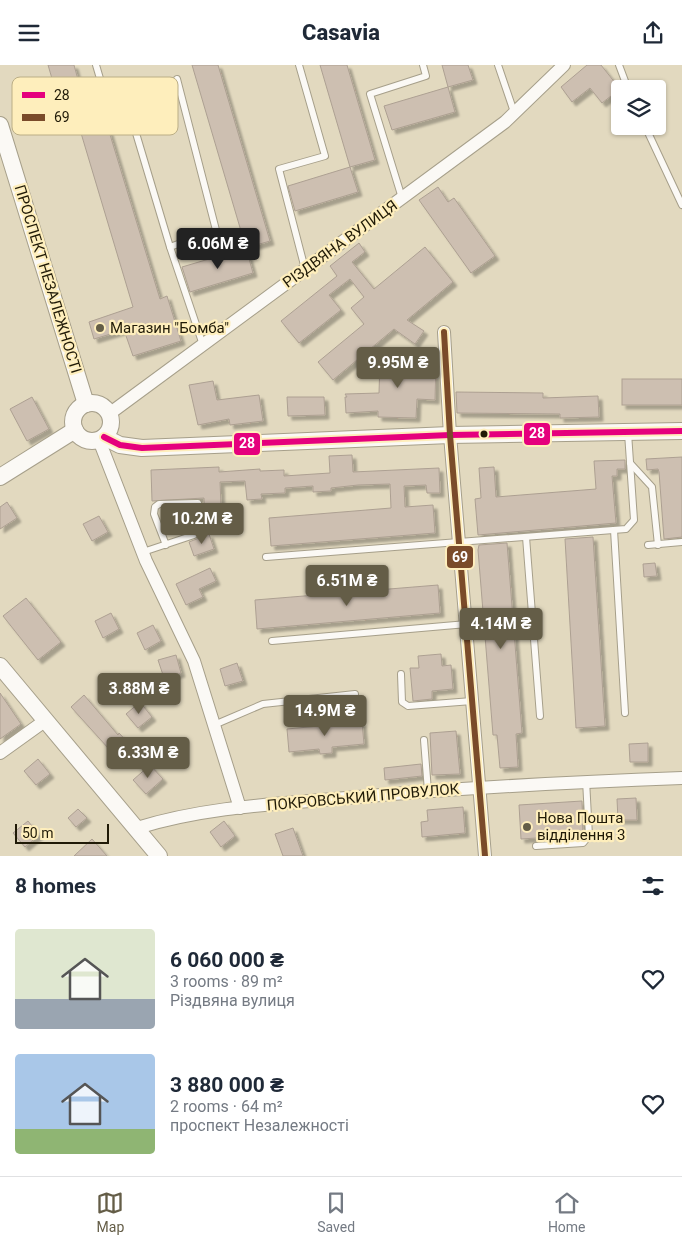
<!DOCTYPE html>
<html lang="en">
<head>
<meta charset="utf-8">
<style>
	body { margin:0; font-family:Roboto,sans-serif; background:#f2f2f3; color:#1f2937; height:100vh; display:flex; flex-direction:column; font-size:19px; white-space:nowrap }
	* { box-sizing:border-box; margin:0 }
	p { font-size:16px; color:#747a83 }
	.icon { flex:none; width:28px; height:28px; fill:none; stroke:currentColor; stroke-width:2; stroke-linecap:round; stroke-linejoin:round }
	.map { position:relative; height:791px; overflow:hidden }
	.drawer { display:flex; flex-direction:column; background:#fff; flex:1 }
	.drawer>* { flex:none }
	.tools { position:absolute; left:611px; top:15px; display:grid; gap:10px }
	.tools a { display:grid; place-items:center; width:55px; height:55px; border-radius:5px; background:#fff; box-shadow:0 1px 4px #0004; font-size:25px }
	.scale { position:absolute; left:15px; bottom:12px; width:94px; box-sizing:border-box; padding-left:5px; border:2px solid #201a07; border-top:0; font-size:14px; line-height:18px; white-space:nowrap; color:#201a07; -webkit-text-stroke:4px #feeebc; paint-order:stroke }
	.price { position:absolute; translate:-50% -42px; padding:0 11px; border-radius:5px; background:#645d47; color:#fff; font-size:16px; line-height:32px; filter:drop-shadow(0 1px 2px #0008) }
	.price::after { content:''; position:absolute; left:50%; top:30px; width:15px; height:11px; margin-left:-8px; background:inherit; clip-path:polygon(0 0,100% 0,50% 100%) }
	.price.on { background:#222; color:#fff }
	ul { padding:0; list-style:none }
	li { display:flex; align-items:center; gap:15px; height:125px; padding:0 15px }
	li span { display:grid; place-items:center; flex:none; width:140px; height:100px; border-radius:5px; color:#555 }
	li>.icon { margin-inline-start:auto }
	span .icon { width:60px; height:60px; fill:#fffc; stroke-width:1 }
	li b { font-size:21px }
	h2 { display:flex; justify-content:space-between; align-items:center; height:60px; padding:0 15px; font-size:21px }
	header { display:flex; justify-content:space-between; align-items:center; height:65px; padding:0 15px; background:#fff; font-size:22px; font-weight:800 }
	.menu { display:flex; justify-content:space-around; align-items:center; height:70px; border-top:1px solid #e0e1e3; background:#fff; font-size:14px; color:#747a83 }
	.menu a { display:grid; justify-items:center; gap:2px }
	.menu .on { color:#645d47 }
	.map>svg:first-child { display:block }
</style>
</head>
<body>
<header><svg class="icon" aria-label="menu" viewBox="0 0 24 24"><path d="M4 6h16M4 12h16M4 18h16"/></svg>Casavia<svg class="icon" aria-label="share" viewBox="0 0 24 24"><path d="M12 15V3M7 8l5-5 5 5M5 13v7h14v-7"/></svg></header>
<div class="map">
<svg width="682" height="791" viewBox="0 0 682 791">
	<defs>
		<filter id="shadow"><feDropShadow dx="4" dy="4" stdDeviation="1" flood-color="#0004"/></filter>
	</defs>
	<rect width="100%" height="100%" fill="#e2d9bf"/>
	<!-- building -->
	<g fill="#cdbfb1" stroke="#ada092" filter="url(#shadow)">
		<polygon points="48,0 74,0 86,44 101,40 160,234 167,231 181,276 133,291 124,265 94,274 89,257 133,242 75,48 63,51"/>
		<polygon points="192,0 218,0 270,176 246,183"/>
		<polygon points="320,0 347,0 375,95 350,102"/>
		<polygon points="442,0 468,0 473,15 448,22"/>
		<polygon points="587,0 601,0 620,24 602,38 590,23 572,37 561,22"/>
		<polygon points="448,22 455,47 392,65 384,41"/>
		<polygon points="350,102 358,127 295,146 288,121"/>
		<polygon points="438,122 448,137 454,133 495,191 471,208 419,135"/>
		<polygon points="359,178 365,187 352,197 374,224 425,182 453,217 407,255 424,266 415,279 394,264 333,315 318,297 364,259 351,243 364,232 350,214 329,230 341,245 299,278 281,256 337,211 330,201"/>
		<polygon points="246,183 253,208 190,227 182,202"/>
		<polygon points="380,294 436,295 435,335 417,334 416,353 378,352 378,346 346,348 345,332 347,332 345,329 379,328"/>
		<rect x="622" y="314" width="60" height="26"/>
		<polygon points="213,316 217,335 259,330 263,356 230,360 229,354 198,360 189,320"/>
		<polygon points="456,327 543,328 543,333 598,331 599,352 560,353 560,349 457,348"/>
		<polygon points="32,332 49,364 27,376 10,344"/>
		<polygon points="287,332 324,332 325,350 288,351"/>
		<polygon points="352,390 353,407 439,403 440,428 427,428 426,420 404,421 405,442 433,440 435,468 271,481 269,453 391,443 390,419 358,420 331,423 331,426 313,427 313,421 285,423 285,428 261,429 262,434 247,435 245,416 220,417 222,463 205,464 204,433 152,436 151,405 219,402 219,407 260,404 260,406 284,405 284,411 330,408 329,391"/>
		<polygon points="682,392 682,472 664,474 659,407 658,404 647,405 646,394"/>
		<polygon points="625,395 625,404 617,404 617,411 612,411 616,458 478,470 475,434 481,433 479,403 494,402 496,432 596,424 594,396"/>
		<polygon points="7,437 17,453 0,464 0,442"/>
		<polygon points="99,451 108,467 92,476 83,459"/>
		<polygon points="209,469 214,484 194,491 189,477"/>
		<polygon points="593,472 605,661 576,663 565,474"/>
		<polygon points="507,478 522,668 516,669 518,702 500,703 497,670 493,670 478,485 479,480"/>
		<polygon points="655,498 657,511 644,512 643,499"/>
		<polygon points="210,503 216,516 199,524 203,532 186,540 176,519"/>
		<polygon points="438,520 440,548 257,564 255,535"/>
		<polygon points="26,533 61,577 38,595 3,551"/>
		<polygon points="111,548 119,564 103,573 95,556"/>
		<polygon points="153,560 161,576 145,585 137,568"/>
		<polygon points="441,589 442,601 451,600 453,624 432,626 432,634 413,636 410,603 419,603 418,591"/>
		<polygon points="176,590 181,608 164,613 158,595"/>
		<polygon points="237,598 243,616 225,621 220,604"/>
		<polygon points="0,628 21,659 0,674"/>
		<polygon points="84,630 118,670 119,668 132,682 118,694 71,642"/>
		<polygon points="140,637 152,652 138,663 126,649"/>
		<polygon points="362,657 364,679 332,682 332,688 320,689 319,684 289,687 287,664"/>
		<polygon points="456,666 460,709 432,710 430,668"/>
		<polygon points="648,678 648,697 630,697 629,679"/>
		<polygon points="38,694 50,709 36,720 24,706"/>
		<polygon points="421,699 422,711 385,715 384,703"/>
		<polygon points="150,700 163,714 146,729 133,715"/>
		<polygon points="636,733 637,755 618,755 617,734"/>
		<polygon points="582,736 583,770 521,774 519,740"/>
		<polygon points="463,742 465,768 422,772 421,757 428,756 427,745"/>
		<polygon points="78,744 87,753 76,762 68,753"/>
		<polygon points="28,756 39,770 25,782 13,768"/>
		<polygon points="224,756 235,771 221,782 210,767"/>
		<polygon points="293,763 303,791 283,791 275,769"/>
		<polygon points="92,774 107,791 74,791"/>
	</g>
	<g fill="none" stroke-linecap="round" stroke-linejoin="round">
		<!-- service casing -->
		<g stroke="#a69f8a" stroke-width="8">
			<g id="service">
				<polyline points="96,0 101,17 121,18 170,182"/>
				<polyline points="299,0 325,91 279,104 305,204"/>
				<polyline points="498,0 514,47"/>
				<polyline points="619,0 628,24"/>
				<polyline points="177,14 216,165 170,182 203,280"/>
				<polyline points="645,61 682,140"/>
				<polyline points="402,133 370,29 426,11 423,0"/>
				<polyline points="630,398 652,422 658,480"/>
				<polyline points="614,465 625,648"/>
				<polyline points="526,472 540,651"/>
				<polyline points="648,480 682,477"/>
				<path d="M143 487 194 470C203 463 202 448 198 438L159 439 155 442 154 449 166 480"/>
				<polyline points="266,492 626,464 634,455 628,368"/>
				<polyline points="272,576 467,559"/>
				<polyline points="401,609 402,637 408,641 472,636"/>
				<polyline points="214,660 263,639 355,629"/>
				<polyline points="424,675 428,726"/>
				<polyline points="536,781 583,778 589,771 586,715"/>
			</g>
		</g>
		<!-- minor casing -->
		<g stroke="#a69f8a" stroke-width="14">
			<g id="minor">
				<polyline points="444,267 450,370 485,791"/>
				<polyline points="109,349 505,57 564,0"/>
				<polyline points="99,375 146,496 194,596 240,743"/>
				<polyline points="0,688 46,655"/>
				<path d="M137 763C204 742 276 739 346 733 458 723 570 717 682 713"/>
			</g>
		</g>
		<!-- tertiary casing -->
		<g stroke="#a69f8a" stroke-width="18">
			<g id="tertiary">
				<polyline points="0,60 86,339"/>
				<circle cx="92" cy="357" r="19"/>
				<polyline points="104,372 120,380 142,383 450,370 682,366"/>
				<polyline points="0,412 75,365"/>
				<polyline points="0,601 159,791"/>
			</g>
		</g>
		<!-- service -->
		<use href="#service" stroke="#fbf9f5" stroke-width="6"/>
		<!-- minor -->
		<use href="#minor" stroke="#fbf9f5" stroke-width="12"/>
		<!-- tertiary -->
		<use href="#tertiary" stroke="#fbf9f5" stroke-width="16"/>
		<!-- bus-1 casing -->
		<g stroke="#feeebc" stroke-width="10">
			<polyline id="bus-1" points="104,372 120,380 142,383 450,370 682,366"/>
		</g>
		<!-- bus-2 casing -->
		<g stroke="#feeebc" stroke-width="10">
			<polyline id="bus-2" points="444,267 450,370 485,791"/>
		</g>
		<!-- bus-1 -->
		<use href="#bus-1" stroke="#e5007d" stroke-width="6"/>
		<!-- bus-2 -->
		<use href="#bus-2" stroke="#7a4b2a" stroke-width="6"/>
	</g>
	<!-- markers -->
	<g fill="#645d47" stroke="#feeebc" stroke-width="2">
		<circle cx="100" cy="263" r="5"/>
		<circle cx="527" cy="762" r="5"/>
	</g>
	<circle fill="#201a07" stroke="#feeebc" stroke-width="2" cx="484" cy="369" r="4.5"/>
	<g text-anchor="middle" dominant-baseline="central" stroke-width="4.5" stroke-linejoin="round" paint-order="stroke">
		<!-- street labels -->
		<g font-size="15" fill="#201a07" stroke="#feeebc">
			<text transform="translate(340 179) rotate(-36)">РІЗДВЯНА ВУЛИЦЯ</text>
			<text transform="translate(48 214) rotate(73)">ПРОСПЕКТ НЕЗАЛЕЖНОСТІ</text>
			<text transform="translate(363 732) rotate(-5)">ПОКРОВСЬКИЙ ПРОВУЛОК</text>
		</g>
		<!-- poi labels -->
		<g font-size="15" fill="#201a07" stroke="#feeebc" text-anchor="start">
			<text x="110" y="263">Магазин "Бомба"</text>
			<text x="537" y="753">Нова Пошта<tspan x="537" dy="17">відділення 3</tspan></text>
		</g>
	</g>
	<!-- legend -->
	<rect x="12" y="12" width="166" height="58" rx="8" fill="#feeebc" stroke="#bbae86" stroke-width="1"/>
	<rect x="22" y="27" width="23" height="6" fill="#e5007d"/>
	<rect x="22" y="49" width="23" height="7" fill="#7a4b2a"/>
	<g font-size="14" fill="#201a07">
		<text x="54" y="35">28</text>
		<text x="54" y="57">69</text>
	</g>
	<g stroke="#feeebc" stroke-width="2">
		<rect x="523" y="357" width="28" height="24" rx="5" fill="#e5007d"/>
		<rect x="233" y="367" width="28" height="24" rx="5" fill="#e5007d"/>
		<rect x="446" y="480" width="28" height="24" rx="5" fill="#7a4b2a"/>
	</g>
	<g font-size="14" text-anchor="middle" font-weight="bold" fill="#fff">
		<text x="537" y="373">28</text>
		<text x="247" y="383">28</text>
		<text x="460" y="497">69</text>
	</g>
</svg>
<div class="tools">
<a><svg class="icon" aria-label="layers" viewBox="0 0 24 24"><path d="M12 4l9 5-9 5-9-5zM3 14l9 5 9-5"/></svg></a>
</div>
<div class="scale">50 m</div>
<b class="price on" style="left:218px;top:205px">6.06M ₴</b>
<b class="price" style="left:398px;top:324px">9.95M ₴</b>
<b class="price" style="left:202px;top:480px">10.2M ₴</b>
<b class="price" style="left:347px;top:542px">6.51M ₴</b>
<b class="price" style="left:501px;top:585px">4.14M ₴</b>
<b class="price" style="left:139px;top:650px">3.88M ₴</b>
<b class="price" style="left:325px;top:672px">14.9M ₴</b>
<b class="price" style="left:148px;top:714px">6.33M ₴</b>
</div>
<section class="drawer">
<h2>8 homes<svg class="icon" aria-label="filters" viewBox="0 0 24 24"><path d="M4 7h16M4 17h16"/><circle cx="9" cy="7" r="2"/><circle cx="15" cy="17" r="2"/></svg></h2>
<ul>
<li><span style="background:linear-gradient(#dfe7d0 70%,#9aa5b1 0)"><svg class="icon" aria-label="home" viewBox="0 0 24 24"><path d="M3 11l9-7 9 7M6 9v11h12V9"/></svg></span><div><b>6 060 000 ₴</b><p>3 rooms · 89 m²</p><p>Різдвяна вулиця</p></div><svg class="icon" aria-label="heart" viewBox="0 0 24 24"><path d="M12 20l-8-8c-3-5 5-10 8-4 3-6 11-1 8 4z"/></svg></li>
<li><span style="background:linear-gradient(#a9c7e8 75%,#8fb573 0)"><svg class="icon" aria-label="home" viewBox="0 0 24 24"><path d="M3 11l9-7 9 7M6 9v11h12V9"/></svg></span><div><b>3 880 000 ₴</b><p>2 rooms · 64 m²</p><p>проспект Незалежності</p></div><svg class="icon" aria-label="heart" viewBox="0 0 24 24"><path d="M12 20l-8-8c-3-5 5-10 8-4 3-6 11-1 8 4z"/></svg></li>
</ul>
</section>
<nav class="menu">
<a class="on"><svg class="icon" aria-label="map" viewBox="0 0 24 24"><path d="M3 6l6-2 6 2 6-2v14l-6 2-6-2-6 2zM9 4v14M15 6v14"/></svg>Map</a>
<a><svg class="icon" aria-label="saved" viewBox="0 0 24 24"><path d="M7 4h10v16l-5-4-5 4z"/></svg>Saved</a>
<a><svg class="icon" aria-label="home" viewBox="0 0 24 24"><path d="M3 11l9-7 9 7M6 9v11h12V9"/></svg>Home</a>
</nav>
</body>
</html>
